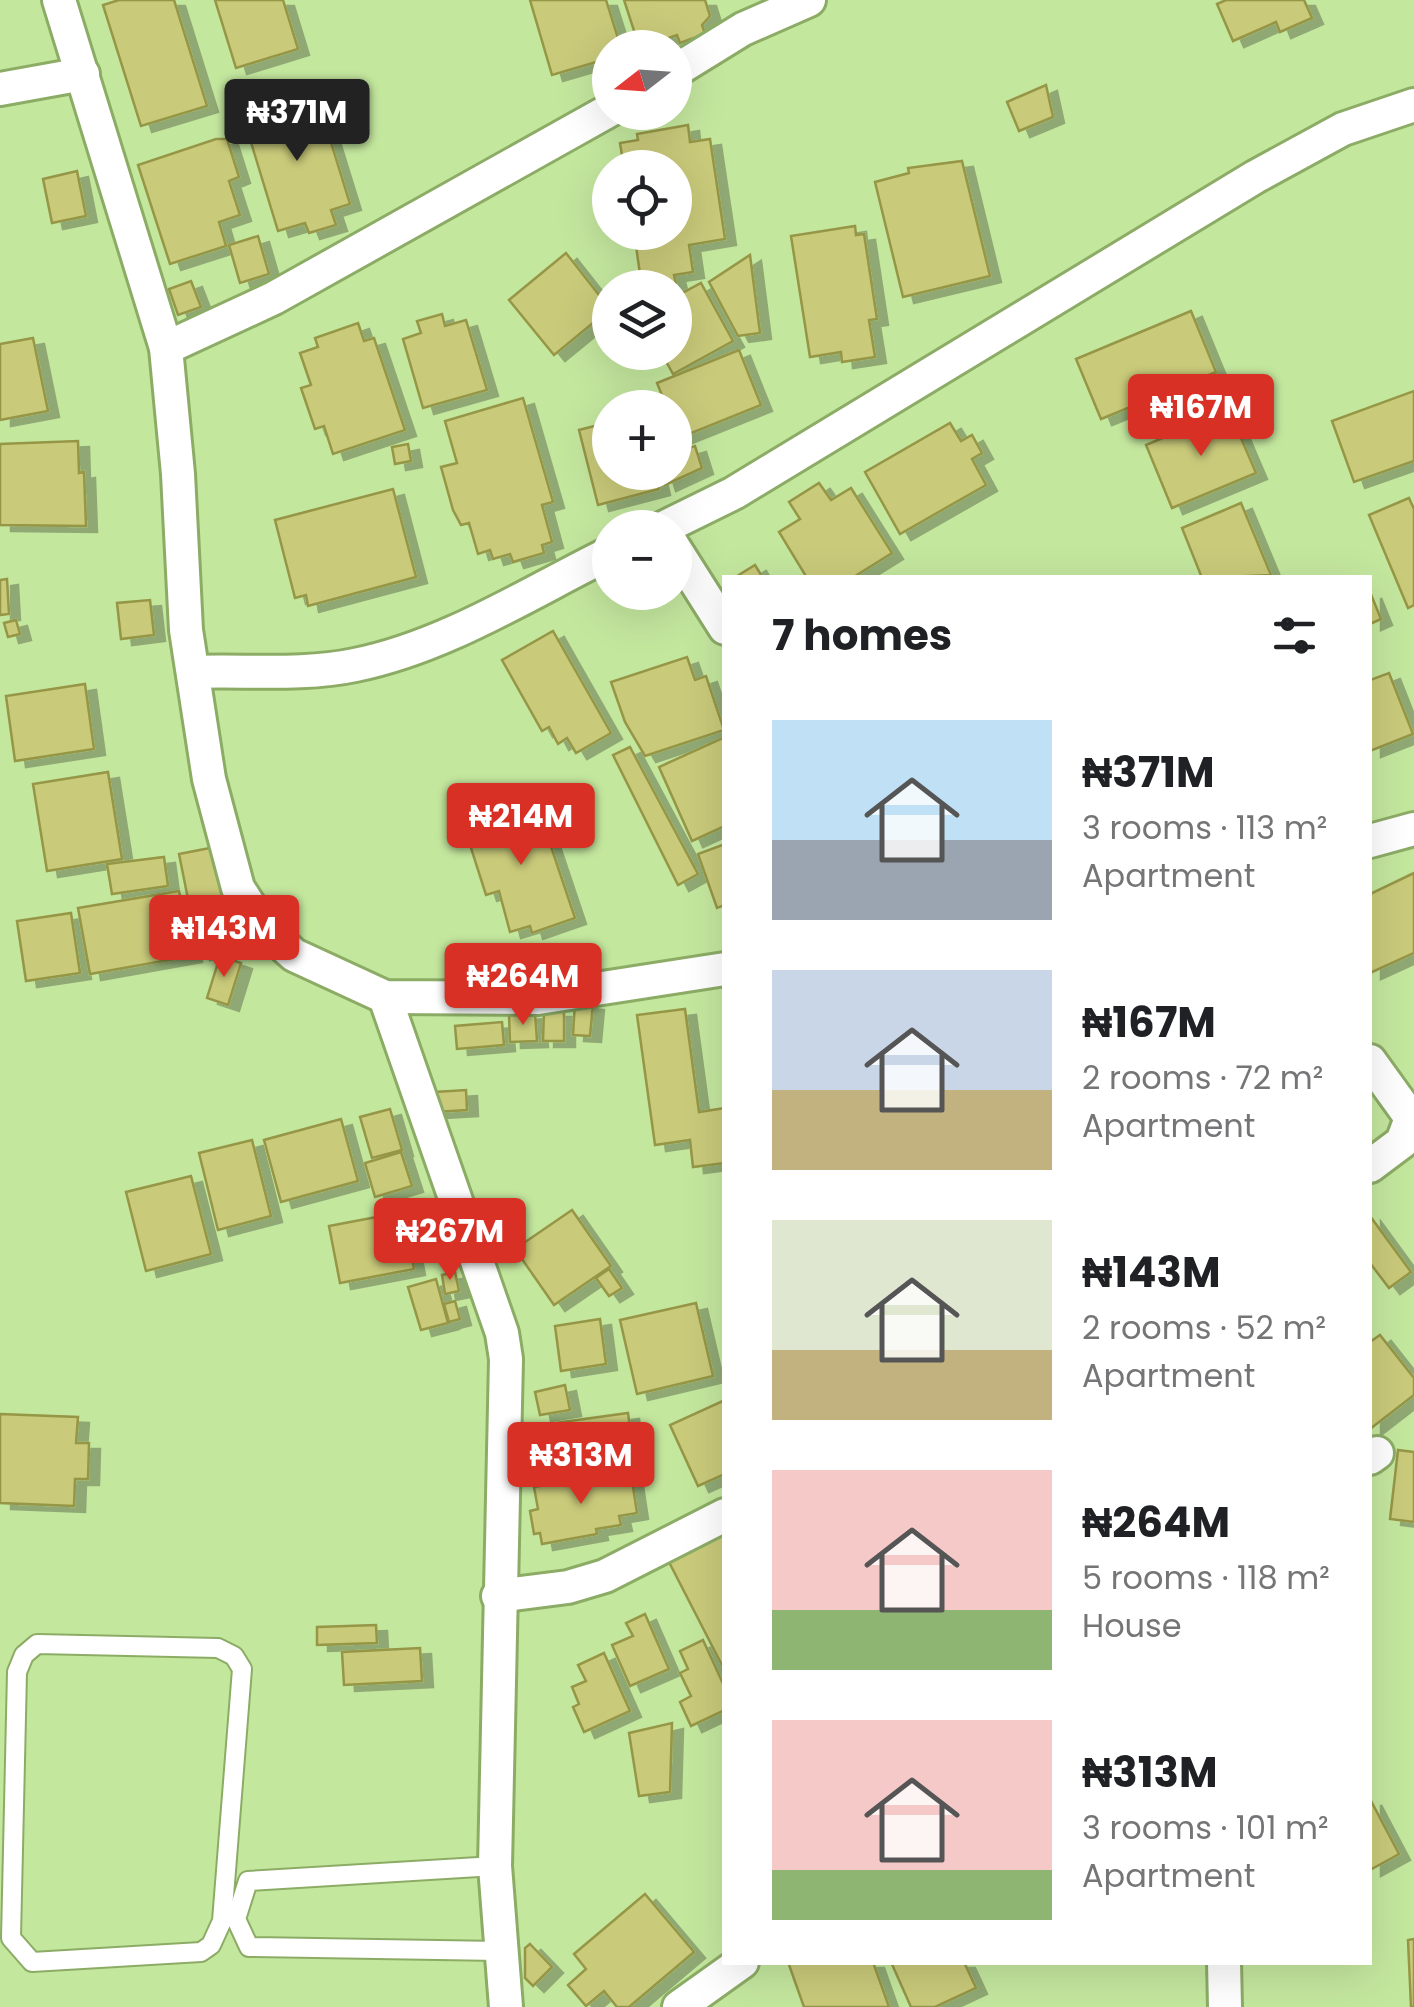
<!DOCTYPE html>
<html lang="en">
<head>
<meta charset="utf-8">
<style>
	body { margin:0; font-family:Poppins,sans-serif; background:#f2f2f2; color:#202124; height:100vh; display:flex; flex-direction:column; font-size:38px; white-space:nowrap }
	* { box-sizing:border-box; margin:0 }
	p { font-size:32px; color:#757577 }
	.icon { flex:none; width:55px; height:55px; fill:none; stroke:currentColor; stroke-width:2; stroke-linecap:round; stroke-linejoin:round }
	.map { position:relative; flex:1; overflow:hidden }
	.drawer { position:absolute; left:722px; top:575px; width:650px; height:1390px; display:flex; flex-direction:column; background:#fff; border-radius:0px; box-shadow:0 10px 40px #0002 }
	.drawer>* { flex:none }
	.needle { width:65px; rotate:253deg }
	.buttons { position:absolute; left:592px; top:30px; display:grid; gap:20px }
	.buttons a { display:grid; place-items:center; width:100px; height:100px; border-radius:50%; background:#fff; box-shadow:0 10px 40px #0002; font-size:50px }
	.price { position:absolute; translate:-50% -85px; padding:0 22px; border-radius:10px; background:#d93025; color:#fff; font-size:32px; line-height:65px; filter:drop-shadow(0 2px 5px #0008) }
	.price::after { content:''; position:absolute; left:50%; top:60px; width:30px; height:22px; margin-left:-15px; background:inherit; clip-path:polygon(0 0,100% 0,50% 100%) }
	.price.on { background:#222; color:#fff }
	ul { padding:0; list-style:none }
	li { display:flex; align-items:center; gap:30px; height:250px; padding:0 50px }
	li span { display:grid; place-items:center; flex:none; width:280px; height:200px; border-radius:0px; color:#555 }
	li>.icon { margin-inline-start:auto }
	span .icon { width:120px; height:120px; fill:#fffc; stroke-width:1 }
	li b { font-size:42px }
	h2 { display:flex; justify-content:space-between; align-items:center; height:120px; padding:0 50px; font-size:42px }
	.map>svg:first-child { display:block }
</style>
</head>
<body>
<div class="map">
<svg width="1414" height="2007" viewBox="0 0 1414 2007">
	<defs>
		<filter id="shadow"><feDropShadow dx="11" dy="6" stdDeviation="0" flood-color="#0004"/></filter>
	</defs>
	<rect width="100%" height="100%" fill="#c4e79e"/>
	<!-- building -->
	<g fill="#c9ca7a" stroke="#969646" stroke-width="2.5" filter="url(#shadow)">
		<polygon points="119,0 174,0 207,106 141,126 103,5"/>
		<polygon points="215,0 283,0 298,49 236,68"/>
		<polygon points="530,0 606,0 621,48 610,48 610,58 552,75"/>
		<polygon points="624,0 705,0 710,16 702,25 705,34 680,43 677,35 651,44 648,36 637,40"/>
		<polygon points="1226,0 1304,0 1312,18 1280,32 1276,22 1233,41 1217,4"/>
		<polygon points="1046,85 1053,117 1019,131 1007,102"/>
		<polygon points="316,94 350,204 331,210 336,225 309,233 305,223 278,231 243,116"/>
		<polygon points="688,125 690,142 710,139 725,239 689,245 693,272 674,275 676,284 642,288 634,232 675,232 675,168 624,168 620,143 638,140 637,134"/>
		<polygon points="216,139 227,139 239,177 229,181 240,215 219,222 226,246 170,264 138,165"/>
		<polygon points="962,161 990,276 903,297 875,182 909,173 908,168"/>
		<polygon points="77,171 86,216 52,223 43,179"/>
		<polygon points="855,226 856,235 864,234 877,319 869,320 875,357 842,362 841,352 810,357 791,236"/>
		<polygon points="258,236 269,274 240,283 229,245"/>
		<polygon points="566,253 610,309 554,355 509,300"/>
		<polygon points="750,255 760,333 738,336 709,282"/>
		<polygon points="191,281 201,307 178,315 169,289"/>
		<polygon points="701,283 733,341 673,374 661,352 675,352 675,297"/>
		<polygon points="1191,311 1216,372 1101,419 1076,359"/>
		<polygon points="442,314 445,326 466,320 487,390 423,408 403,339 421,333 417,321"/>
		<polygon points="358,323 364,341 374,338 405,430 333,454 324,426 315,429 301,388 311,385 300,353 318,347 315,338"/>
		<polygon points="33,338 48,411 0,420 0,344"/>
		<polygon points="739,350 761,405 679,438 675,408 667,408 657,383"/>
		<polygon points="1414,391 1414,461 1354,482 1332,421"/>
		<polygon points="523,398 553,502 542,505 552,542 542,545 544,553 513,562 510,554 493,559 490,550 478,554 469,523 461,525 453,510 441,467 457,463 445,421"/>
		<polygon points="1229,410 1256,473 1172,508 1146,445"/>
		<polygon points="610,422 610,472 655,472 659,489 598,505 579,430"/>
		<polygon points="950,423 961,441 972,435 982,453 972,459 986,485 900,534 865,472"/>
		<polygon points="78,441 79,473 84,472 86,526 0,525 0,444"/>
		<polygon points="679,442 682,450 695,446 702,468 665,485 661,472 675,472 675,443"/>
		<polygon points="408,444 411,461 395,464 392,447"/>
		<polygon points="819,483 831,500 851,488 892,553 852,578 807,578 779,532 800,519 789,502"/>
		<polygon points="393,489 416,577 308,606 306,595 295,598 275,520"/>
		<polygon points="1409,498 1414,509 1414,605 1408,608 1369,515"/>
		<polygon points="1241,503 1271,575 1202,578 1182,528"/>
		<polygon points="755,565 763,578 734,578"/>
		<polygon points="7,579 9,614 0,615 0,580"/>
		<polygon points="1370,592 1381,619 1370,624"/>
		<polygon points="150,600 154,635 121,639 117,603"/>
		<polygon points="16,620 20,634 8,637 4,623"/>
		<polygon points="553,631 611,733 576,753 567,738 558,744 549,727 542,731 502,660"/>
		<polygon points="687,657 695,680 706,676 724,730 645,756 625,722 611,682"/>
		<polygon points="1389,673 1413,734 1370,751 1370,680"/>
		<polygon points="85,684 94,749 15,761 6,696"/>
		<polygon points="725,737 725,826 692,841 659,767"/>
		<polygon points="630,747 698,874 678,885 613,755"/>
		<polygon points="108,772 122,859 47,871 33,784"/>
		<polygon points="536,802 575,918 532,933 530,926 510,932 499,891 486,895 464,826"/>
		<polygon points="725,844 725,905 717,908 698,854"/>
		<polygon points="215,847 235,947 199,954 179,854"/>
		<polygon points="164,857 168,886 112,894 107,864"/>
		<polygon points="1414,873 1414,953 1370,973 1370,894"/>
		<polygon points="179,891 191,956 90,974 78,908"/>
		<polygon points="71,913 80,973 26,981 17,921"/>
		<polygon points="220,956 241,963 228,1005 207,998"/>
		<polygon points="575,1002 593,1004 590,1036 573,1035"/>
		<polygon points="685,1009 699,1112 725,1108 725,1163 693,1167 690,1140 655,1145 637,1015"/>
		<polygon points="544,1011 564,1011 564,1041 543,1041"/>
		<polygon points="535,1013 537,1041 510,1042 509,1015"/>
		<polygon points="502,1022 504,1045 457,1049 455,1026"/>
		<polygon points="466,1090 467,1110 435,1112 435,1092"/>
		<polygon points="390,1109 402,1150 372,1158 360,1117"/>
		<polygon points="341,1119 358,1181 281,1202 264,1140"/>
		<polygon points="252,1140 271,1216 218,1230 199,1153"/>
		<polygon points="401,1152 412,1186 375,1197 365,1163"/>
		<polygon points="191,1176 211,1254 146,1271 126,1192"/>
		<polygon points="572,1210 611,1266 554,1305 515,1249"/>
		<polygon points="403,1212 414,1269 340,1283 329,1226"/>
		<polygon points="1370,1216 1411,1272 1389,1288 1370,1263"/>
		<polygon points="609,1269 622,1288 609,1296 596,1278"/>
		<polygon points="455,1272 459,1291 445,1294 442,1275"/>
		<polygon points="436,1279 448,1323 421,1330 408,1287"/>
		<polygon points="455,1301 460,1319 449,1322 444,1304"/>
		<polygon points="696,1303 713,1376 637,1394 620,1320"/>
		<polygon points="600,1319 606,1364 561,1371 555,1326"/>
		<polygon points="1380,1335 1414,1378 1414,1395 1370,1429 1370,1342"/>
		<polygon points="565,1385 570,1410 540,1415 535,1392"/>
		<polygon points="725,1400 725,1474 698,1486 670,1425"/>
		<polygon points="628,1413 635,1465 540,1478 533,1426"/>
		<polygon points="0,1414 78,1417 76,1443 89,1443 88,1479 75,1479 74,1506 0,1503"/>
		<polygon points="1398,1450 1414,1452 1414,1522 1390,1519"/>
		<polygon points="613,1474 614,1483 632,1480 637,1513 619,1516 621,1525 596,1529 597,1534 542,1544 540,1533 534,1534 530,1511 538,1509 534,1487"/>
		<polygon points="725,1533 725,1671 669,1562"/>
		<polygon points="645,1614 669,1669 630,1686 612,1645 633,1636 626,1623"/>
		<polygon points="376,1625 377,1643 317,1645 317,1627"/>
		<polygon points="703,1640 725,1688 725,1710 691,1726 680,1702 691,1696 680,1673 688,1669 680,1651"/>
		<polygon points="420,1648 422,1681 344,1685 342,1652"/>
		<polygon points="604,1653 630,1711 584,1732 573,1707 579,1704 572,1687 586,1681 578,1665"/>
		<polygon points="672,1723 670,1792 639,1796 629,1733"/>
		<polygon points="1370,1799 1399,1854 1370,1870"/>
		<polygon points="645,1894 694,1952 629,2007 617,2007 604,1991 586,2006 568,1985 586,1969 574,1954"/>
		<polygon points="1414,1939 1414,2007 1411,2007 1408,1940"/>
		<polygon points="530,1944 552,1967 533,1986 525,1978 525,1948"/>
		<polygon points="788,1962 873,1962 889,2007 804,2007"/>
		<polygon points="891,1962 964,1962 976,1988 935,2007 911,2007"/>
	</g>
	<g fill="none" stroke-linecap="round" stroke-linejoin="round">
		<!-- lane casing -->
		<g stroke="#8cac66" stroke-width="22">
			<g id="lane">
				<polygon points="37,1644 218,1648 234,1656 242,1669 222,1921 211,1945 201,1952 32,1962 11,1938 17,1672 24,1655"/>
				<polyline points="495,1866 248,1881 236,1919 249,1947 499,1951"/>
			</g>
		</g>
		<!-- street casing -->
		<g stroke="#8cac66" stroke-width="38">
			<g id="street">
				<polyline points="59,0 166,348 178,474 186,630 209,779 238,888 263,927 294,955 385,997 538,998 725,969"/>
				<polyline points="675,71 743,29 809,0"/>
				<polyline points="0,89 83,74"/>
				<polyline points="166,348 274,298 610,110"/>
				<polyline points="663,528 734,493 1255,177 1343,129 1414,105"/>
				<polyline points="675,549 725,628"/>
				<path d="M193 672C245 670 304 676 355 665 445 647 529 593 610 553"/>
				<polyline points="1370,841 1414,829"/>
				<polyline points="385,997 502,1333 506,1359 495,1866 506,2007"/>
				<polyline points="1370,1061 1411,1118 1402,1142 1370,1166"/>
				<polyline points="1370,1458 1377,1453"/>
				<polyline points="498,1596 568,1587 605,1576 725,1515"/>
				<polyline points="1224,1962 1225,2007"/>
				<polyline points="679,2007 742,1962"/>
			</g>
		</g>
		<!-- lane -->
		<use href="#lane" stroke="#fff" stroke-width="18"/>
		<!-- street -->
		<use href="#street" stroke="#fff" stroke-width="32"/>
	</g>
</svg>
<div class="buttons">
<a><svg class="needle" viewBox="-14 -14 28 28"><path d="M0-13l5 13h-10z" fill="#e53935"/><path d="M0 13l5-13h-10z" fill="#757577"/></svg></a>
<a><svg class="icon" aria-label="locate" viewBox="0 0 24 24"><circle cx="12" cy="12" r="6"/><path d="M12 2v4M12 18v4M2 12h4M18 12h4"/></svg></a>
<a><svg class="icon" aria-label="layers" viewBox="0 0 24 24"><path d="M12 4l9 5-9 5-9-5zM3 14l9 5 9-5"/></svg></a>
<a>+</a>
<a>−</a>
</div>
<b class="price on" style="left:297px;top:164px">₦371M</b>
<b class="price" style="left:1201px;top:459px">₦167M</b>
<b class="price" style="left:521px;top:868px">₦214M</b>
<b class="price" style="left:224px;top:980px">₦143M</b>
<b class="price" style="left:523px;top:1028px">₦264M</b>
<b class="price" style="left:450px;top:1283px">₦267M</b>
<b class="price" style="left:581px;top:1507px">₦313M</b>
<section class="drawer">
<h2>7 homes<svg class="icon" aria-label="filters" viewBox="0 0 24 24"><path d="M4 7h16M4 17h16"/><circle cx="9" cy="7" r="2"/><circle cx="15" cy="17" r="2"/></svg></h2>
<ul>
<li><span style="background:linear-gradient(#bfe0f5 60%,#9aa5b1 0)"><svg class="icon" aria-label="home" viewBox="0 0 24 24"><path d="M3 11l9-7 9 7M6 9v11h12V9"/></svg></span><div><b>₦371M</b><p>3 rooms · 113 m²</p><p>Apartment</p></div></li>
<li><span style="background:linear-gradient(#c9d6e8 60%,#c2b280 0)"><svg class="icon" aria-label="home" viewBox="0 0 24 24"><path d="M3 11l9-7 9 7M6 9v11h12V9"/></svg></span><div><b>₦167M</b><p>2 rooms · 72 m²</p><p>Apartment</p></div></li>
<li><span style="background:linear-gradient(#dfe7d0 65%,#c2b280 0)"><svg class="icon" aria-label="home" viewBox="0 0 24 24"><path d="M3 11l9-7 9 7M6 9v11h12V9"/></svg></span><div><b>₦143M</b><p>2 rooms · 52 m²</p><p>Apartment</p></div></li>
<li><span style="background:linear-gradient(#f6c9c9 70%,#8fb573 0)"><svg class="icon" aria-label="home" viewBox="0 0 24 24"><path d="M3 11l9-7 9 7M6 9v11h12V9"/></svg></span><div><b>₦264M</b><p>5 rooms · 118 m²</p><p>House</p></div></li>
<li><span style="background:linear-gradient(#f6c9c9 75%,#8fb573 0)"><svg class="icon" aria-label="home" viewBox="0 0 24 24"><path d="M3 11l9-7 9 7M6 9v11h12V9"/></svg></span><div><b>₦313M</b><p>3 rooms · 101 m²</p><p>Apartment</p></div></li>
</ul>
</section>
</div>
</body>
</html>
